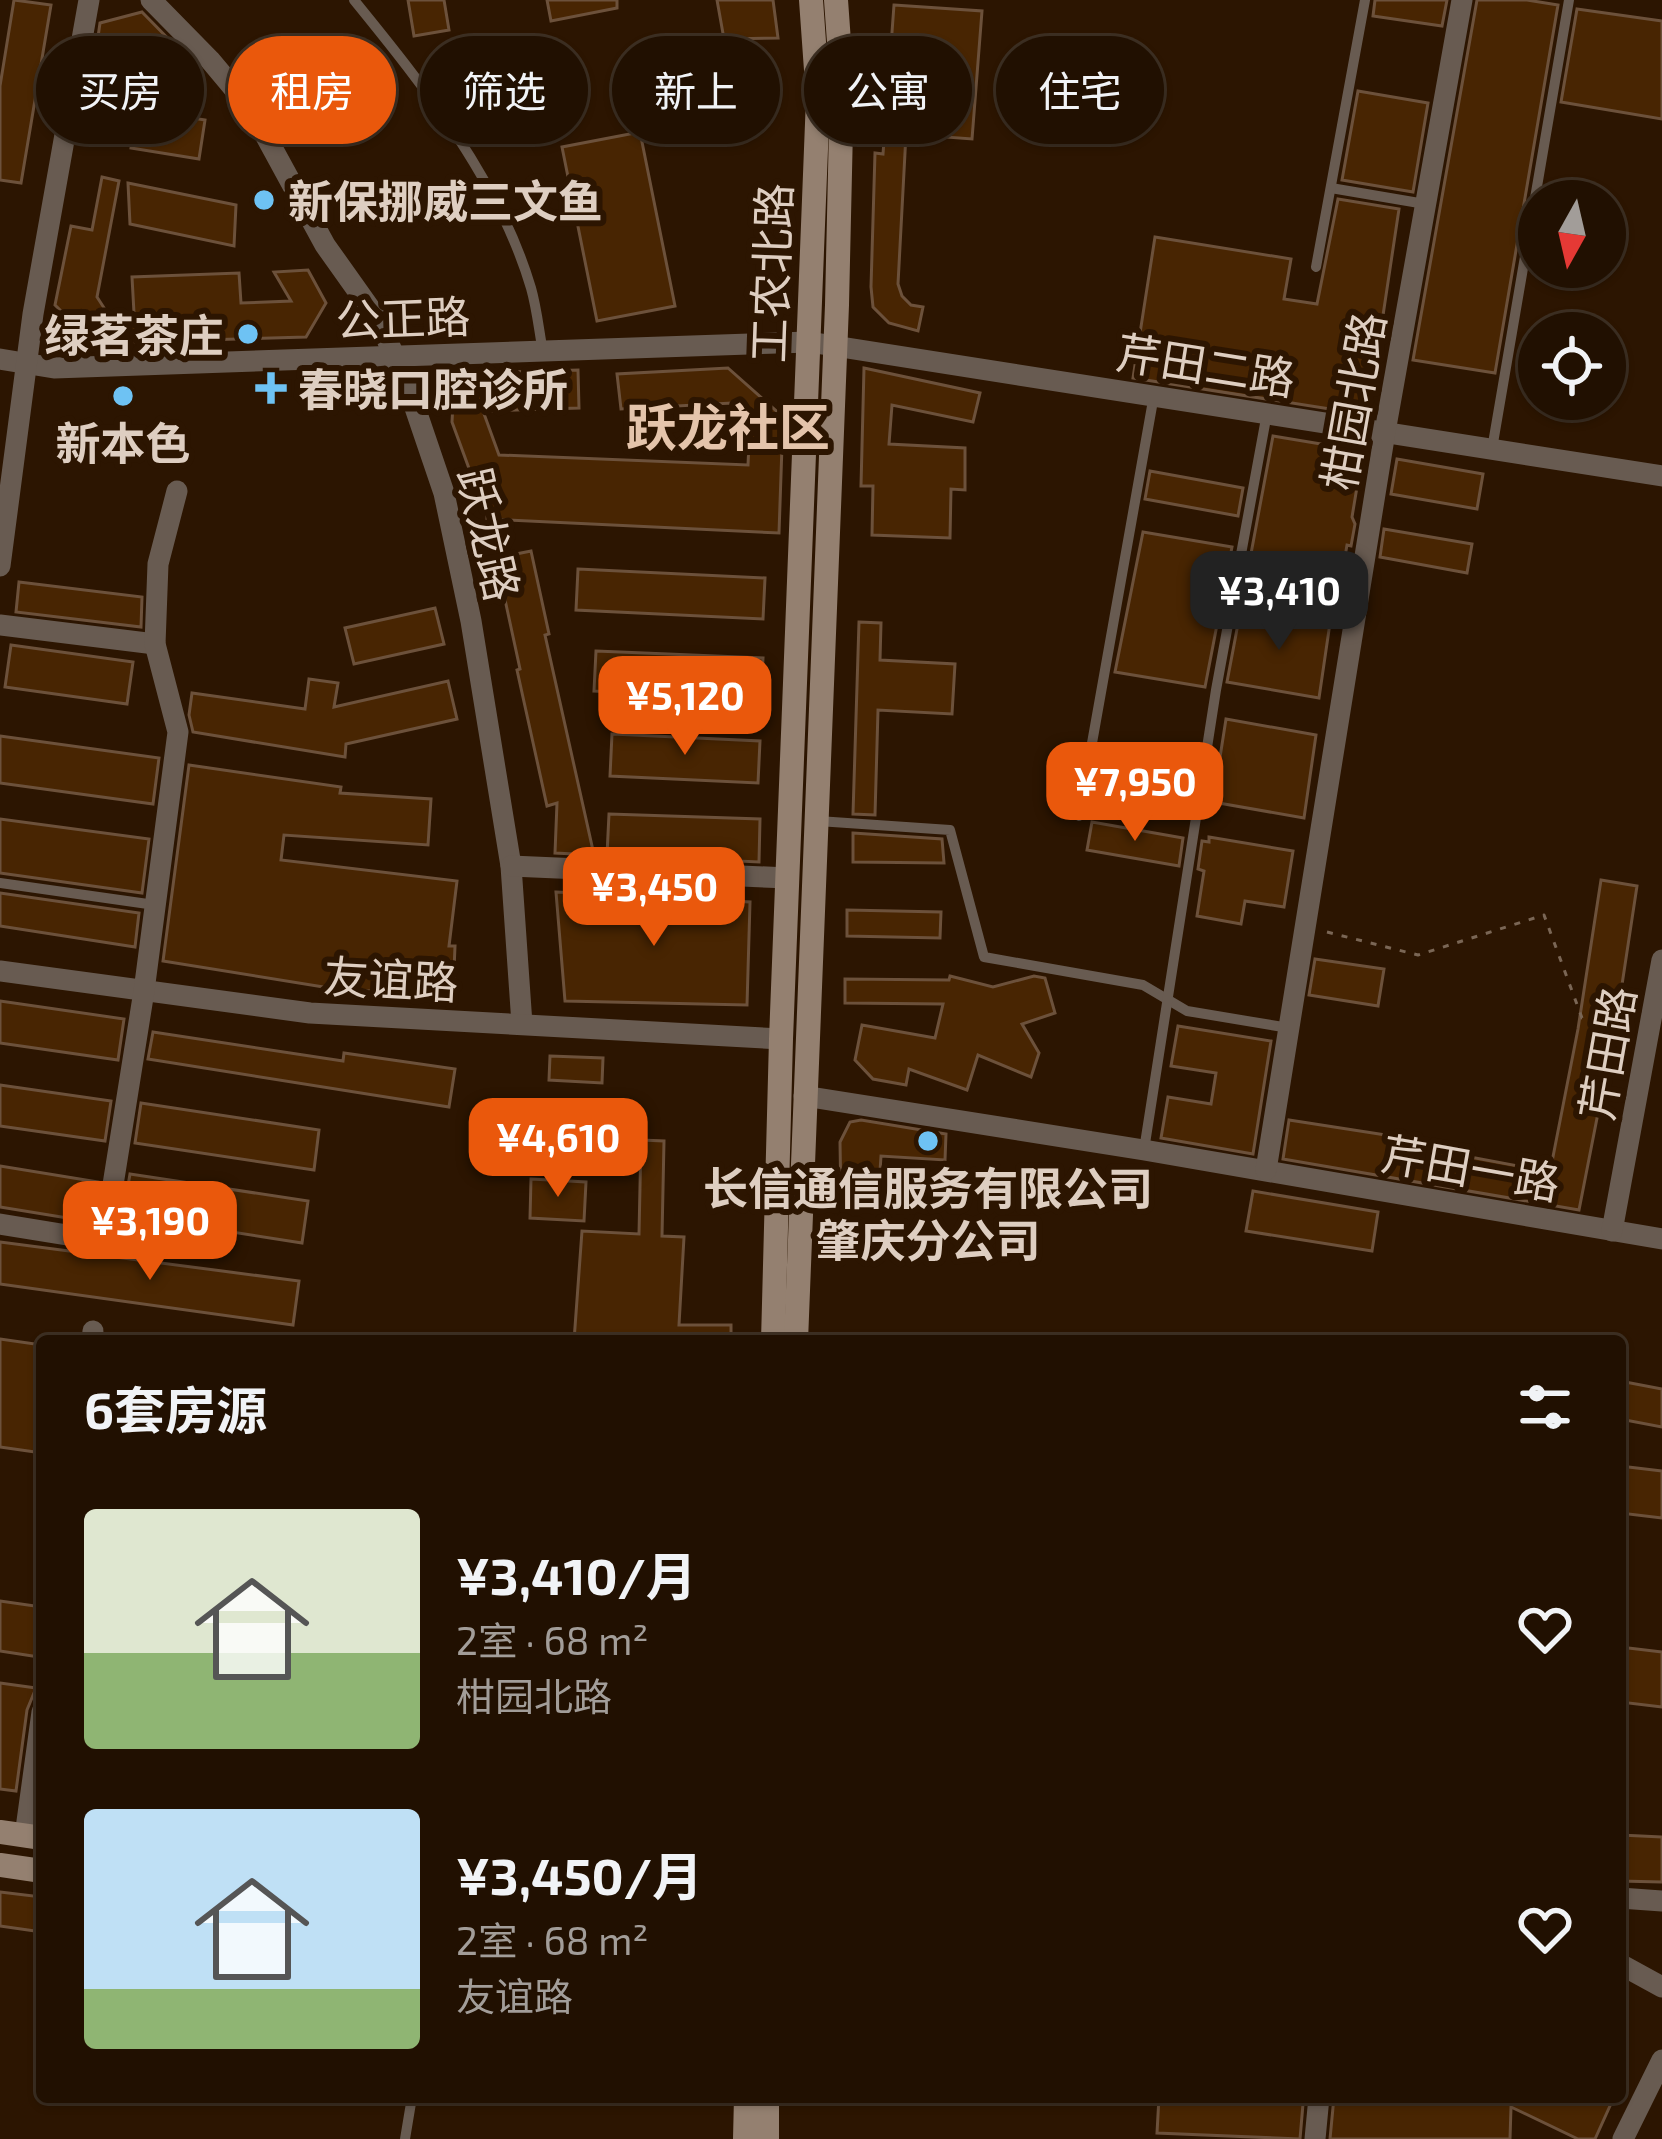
<!DOCTYPE html>
<html lang="zh">
<head>
<meta charset="utf-8">
<style>
	body { margin:0; font-family:"Exo 2","Noto Sans SC",sans-serif; background:#29190b; color:#f1f3f6; height:100vh; display:flex; flex-direction:column; font-size:45px; white-space:nowrap }
	* { box-sizing:border-box; margin:0 }
	p { font-size:39px; color:#a29d99 }
	.icon { flex:none; width:66px; height:66px; fill:none; stroke:currentColor; stroke-width:2; stroke-linecap:round; stroke-linejoin:round }
	.map { position:relative; flex:1; overflow:hidden }
	.panel { position:absolute; left:36px; top:1335px; width:1590px; height:768px; display:flex; flex-direction:column; background:#211001; border-radius:12px; box-shadow:0 3px 9px #0004,0 0 0 3px #3e3023 }
	.panel>* { flex:none }
	.banner { position:absolute; left:36px; top:36px; width:1590px; height:108px; display:flex; gap:24px }
	.needle { width:78px; rotate:188deg }
	.controls { position:absolute; left:1518px; top:180px; display:grid; gap:24px }
	.controls a { display:grid; place-items:center; width:108px; height:108px; border-radius:50%; background:#211001; box-shadow:0 3px 9px #0004,0 0 0 3px #3e3023; font-size:60px }
	.price { position:absolute; translate:-50% -102px; padding:0 27px; border-radius:24px; background:#ea580c; color:#fff; font-size:39px; line-height:78px; filter:drop-shadow(0 3px 6px #0008) }
	.price::after { content:''; position:absolute; left:50%; top:72px; width:36px; height:27px; margin-left:-18px; background:inherit; clip-path:polygon(0 0,100% 0,50% 100%) }
	.price.on { background:#222; color:#fff }
	ul { padding:0; list-style:none }
	li { display:flex; align-items:center; gap:36px; height:300px; padding:0 48px }
	li span { display:grid; place-items:center; flex:none; width:336px; height:240px; border-radius:12px; color:#555 }
	li>.icon { margin-inline-start:auto }
	span .icon { width:144px; height:144px; fill:#fffc; stroke-width:1 }
	li b { font-size:51px }
	h2 { display:flex; justify-content:space-between; align-items:center; height:144px; padding:0 48px; font-size:51px }
	.pill { padding:0 42px; border-radius:54px; background:#211001; box-shadow:0 3px 9px #0004,0 0 0 3px #3e3023; font-size:42px; line-height:108px }
	.pill.on { background:#ea580c; color:#fff }
	.map>svg:first-child { display:block }
</style>
</head>
<body>
<div class="map">
<svg width="1662" height="2139" viewBox="0 0 1662 2139">
	<rect width="100%" height="100%" fill="#2c1501"/>
	<!-- building -->
	<g fill="#482502" stroke="#6c513b" stroke-width="3">
		<polygon points="14,0 51,5 21,183 0,180 0,86"/>
		<polygon points="408,0 444,0 449,30 414,36"/>
		<polygon points="547,0 617,0 617,8 551,21"/>
		<polygon points="717,0 773,0 778,38 724,39"/>
		<polygon points="1375,0 1447,0 1442,26 1373,16"/>
		<polygon points="1477,0 1527,0 1558,5 1495,373 1413,360"/>
		<polygon points="894,5 982,11 972,139 906,134 898,284 902,296 911,305 923,307 918,331 889,323 873,307 871,287 875,153 883,154"/>
		<polygon points="1577,9 1662,21 1662,119 1561,102"/>
		<polygon points="142,12 191,62 165,87 134,55 126,112 88,107 100,23"/>
		<polygon points="500,36 508,87 454,96 445,45"/>
		<polygon points="1358,91 1428,103 1413,192 1342,180"/>
		<polygon points="137,109 205,120 199,159 131,148"/>
		<polygon points="640,132 675,306 597,321 562,147"/>
		<polygon points="102,177 119,181 97,297 108,314 134,313 132,277 239,273 241,303 291,301 274,272 308,270 326,303 306,337 94,343 55,305 71,226 92,230"/>
		<polygon points="128,183 236,205 234,246 130,224"/>
		<polygon points="1338,199 1399,209 1368,415 1133,378 1155,237 1291,259 1284,299 1317,304"/>
		<polygon points="728,368 783,417 779,533 487,519 489,477 474,482 452,422 453,404 474,373 578,370 579,408 483,411 499,455 748,465 750,419 732,403 621,409 617,374"/>
		<polygon points="864,368 980,393 973,422 892,405 889,444 965,448 965,490 951,489 950,538 872,535 873,486 861,486"/>
		<polygon points="1273,436 1363,451 1352,517 1355,524 1351,546 1347,545 1339,591 1247,575"/>
		<polygon points="1397,459 1483,474 1477,509 1391,494"/>
		<polygon points="1150,471 1243,488 1238,516 1145,499"/>
		<polygon points="1384,529 1472,544 1467,573 1380,557"/>
		<polygon points="1143,532 1232,547 1205,687 1115,672"/>
		<polygon points="531,551 549,634 545,635 594,855 555,853 557,803 547,806 517,670 520,669 496,558"/>
		<polygon points="578,569 765,578 763,619 576,610"/>
		<polygon points="19,582 142,597 141,627 16,612"/>
		<polygon points="435,608 444,644 354,664 345,628"/>
		<polygon points="1241,608 1330,623 1319,698 1227,682"/>
		<polygon points="859,622 881,623 880,660 955,664 952,714 878,710 875,815 853,814"/>
		<polygon points="11,645 133,662 127,704 5,687"/>
		<polygon points="596,651 763,658 761,698 594,691"/>
		<polygon points="309,679 338,683 334,707 448,681 457,719 346,744 345,757 193,732 189,715 192,693 305,709"/>
		<polygon points="1226,719 1316,735 1304,818 1213,802"/>
		<polygon points="612,734 760,741 758,783 610,776"/>
		<polygon points="0,736 159,758 153,804 0,783"/>
		<polygon points="189,765 341,787 340,793 431,799 428,845 284,835 281,860 457,881 449,946 455,946 453,994 342,990 163,961"/>
		<polygon points="609,814 760,819 759,862 607,855"/>
		<polygon points="0,819 149,839 142,893 0,873"/>
		<polygon points="1092,822 1183,838 1179,866 1087,850"/>
		<polygon points="853,833 942,839 944,863 853,862"/>
		<polygon points="1209,837 1293,851 1284,907 1245,901 1241,924 1197,916 1204,871 1198,869 1202,841 1209,842"/>
		<polygon points="1601,880 1637,886 1618,1011 1579,1210 1283,1159 1289,1120 1418,1140 1417,1147 1550,1172 1578,1029"/>
		<polygon points="556,892 750,902 747,1005 565,1001"/>
		<polygon points="0,893 139,913 135,947 0,926"/>
		<polygon points="847,910 941,912 940,938 847,936"/>
		<polygon points="1315,959 1384,969 1378,1006 1309,995"/>
		<polygon points="950,976 993,987 1034,976 1045,978 1055,1013 1022,1024 1039,1053 1031,1077 978,1055 967,1090 909,1069 906,1085 873,1079 855,1060 862,1025 935,1038 943,1004 845,1003 845,979 949,980"/>
		<polygon points="0,1001 124,1019 118,1060 0,1043"/>
		<polygon points="1178,1026 1271,1041 1253,1154 1161,1138 1168,1097 1211,1104 1216,1073 1171,1066"/>
		<polygon points="153,1032 343,1061 344,1053 455,1069 449,1107 148,1059"/>
		<polygon points="550,1056 603,1058 602,1083 549,1080"/>
		<polygon points="0,1085 111,1101 105,1141 0,1126"/>
		<polygon points="141,1103 319,1130 314,1170 135,1143"/>
		<polygon points="861,1120 946,1134 945,1160 881,1156 878,1202 841,1202 840,1142 850,1122"/>
		<polygon points="641,1140 664,1141 662,1236 684,1237 679,1325 731,1325 731,1341 574,1341 582,1231 639,1234"/>
		<polygon points="0,1166 98,1182 92,1222 0,1207"/>
		<polygon points="130,1174 308,1201 302,1243 123,1215"/>
		<polygon points="531,1179 586,1182 584,1221 530,1218"/>
		<polygon points="1253,1191 1378,1212 1372,1251 1246,1231"/>
		<polygon points="0,1242 299,1281 293,1325 0,1284"/>
		<polygon points="0,1339 42,1345 42,1453 0,1447"/>
		<polygon points="1620,1381 1662,1389 1662,1427 1620,1419"/>
		<polygon points="1620,1466 1662,1471 1662,1518 1620,1513"/>
		<polygon points="0,1601 42,1607 39,1657 0,1651"/>
		<polygon points="1620,1647 1662,1652 1662,1707 1620,1702"/>
		<polygon points="0,1683 36,1688 27,1710 16,1791 0,1789"/>
		<polygon points="1620,1835 1662,1837 1662,1882 1620,1881"/>
		<polygon points="0,1892 42,1897 42,1932 0,1926"/>
		<polygon points="1159,2097 1303,2104 1300,2139 1157,2133"/>
		<polygon points="1334,2097 1614,2097 1595,2139 1578,2139 1511,2107 1510,2139 1330,2139"/>
	</g>
	<g fill="none" stroke-linecap="round" stroke-linejoin="round">
		<!-- path -->
		<polyline stroke="#7a6655" stroke-width="3" stroke-dasharray="6 9" stroke-linecap="butt" points="1327,932 1418,955 1544,915 1582,1018 1630,1028"/>
		<!-- lane -->
		<g stroke="#685b51" stroke-width="10">
			<path d="M354 0C424 86 499 180 531 288 537 309 539 331 543 352"/>
			<polyline points="1331,188 1425,204"/>
			<polyline points="1316,267 1365,0"/>
			<polyline points="1492,449 1569,0"/>
			<polyline points="1079,816 1154,395"/>
			<polyline points="818,821 950,830 984,957 1143,985 1187,1011 1289,1028"/>
			<polyline points="0,883 155,905"/>
			<polyline points="1144,1150 1216,690 1267,413"/>
			<polyline points="405,2139 412,2097"/>
		</g>
		<!-- street -->
		<g stroke="#685b51" stroke-width="21">
			<polyline points="151,0 210,60 251,109 325,245 379,321 409,390 444,493 471,621 511,866 522,1024"/>
			<polyline points="0,359 54,368 809,342 1662,476"/>
			<polyline points="0,566 33,314 89,0"/>
			<polyline points="0,625 155,644"/>
			<polyline points="511,866 788,878"/>
			<polyline points="0,971 310,1013 781,1039"/>
			<polyline points="804,1096 1144,1150 1662,1239"/>
			<polyline points="1266,1170 1385,432 1462,0"/>
			<polyline points="0,1224 104,1241 144,991 178,732 155,644 158,564 177,491"/>
			<polyline points="1612,1231 1662,960"/>
			<polyline points="92,1341 93,1331"/>
			<polyline points="25,1836 42,1712"/>
			<polyline points="1620,1898 1662,1901"/>
			<polyline points="1620,1964 1662,1987"/>
			<polyline points="1315,2139 1319,2097"/>
			<polyline points="1623,2139 1662,2060"/>
		</g>
		<!-- secondary -->
		<g stroke="#948070" stroke-width="24">
			<polyline points="773,1341 781,1039 818,98 811,0"/>
			<polyline points="796,1341 837,305 842,84 836,0"/>
			<polyline points="0,1832 42,1838"/>
			<polyline points="0,1865 42,1871"/>
			<polyline points="745,2139 746,2097"/>
			<polyline points="767,2139 767,2097"/>
		</g>
	</g>
	<!-- markers -->
	<g fill="#6ec2f3" stroke="#2c1501" stroke-width="4.5">
		<circle cx="264" cy="200" r="12"/>
		<circle cx="248" cy="334" r="12"/>
		<path d="M265 370h12v12h12v12h-12v12h-12v-12h-12v-12h12z"/>
		<circle cx="123" cy="396" r="12"/>
		<circle cx="928" cy="1141" r="12"/>
	</g>
	<g text-anchor="middle" dominant-baseline="central" stroke-width="12" stroke-linejoin="round" paint-order="stroke">
		<!-- poi labels -->
		<g font-size="45" font-weight="bold" fill="#decec1" stroke="#2c1501" text-anchor="start">
			<text x="288" y="200">新保挪威三文鱼</text>
			<text x="224" y="334" text-anchor="end">绿茗茶庄</text>
			<text x="298" y="388">春晓口腔诊所</text>
			<text x="123" y="442" text-anchor="middle">新本色</text>
			<text x="928" y="1187" text-anchor="middle">长信通信服务有限公司<tspan x="928" dy="52">肇庆分公司</tspan></text>
		</g>
		<!-- street labels -->
		<g font-size="45" fill="#decec1" stroke="#2c1501">
			<text transform="translate(770 273) rotate(-88)">工农北路</text>
			<text transform="translate(403 317) rotate(-2)">公正路</text>
			<text transform="translate(1206 364) rotate(9)">芹田二路</text>
			<text transform="translate(1352 401) rotate(-80)">柑园北路</text>
			<text transform="translate(490 534) rotate(77)">跃龙路</text>
			<text transform="translate(391 978) rotate(3)">友谊路</text>
			<text transform="translate(1606 1053) rotate(-80)">芹田路</text>
			<text transform="translate(1471 1167) rotate(10)">芹田一路</text>
		</g>
		<!-- quarter labels -->
		<g font-size="51" font-weight="bold" fill="#e4c4ab" stroke="#2c1501">
			<text x="728" y="425">跃龙社区</text>
		</g>
	</g>
</svg>
<div class="controls">
<a><svg class="needle" viewBox="-14 -14 28 28"><path d="M0-13l5 13h-10z" fill="#e53935"/><path d="M0 13l5-13h-10z" fill="#a29d99"/></svg></a>
<a><svg class="icon" aria-label="locate" viewBox="0 0 24 24"><circle cx="12" cy="12" r="6"/><path d="M12 2v4M12 18v4M2 12h4M18 12h4"/></svg></a>
</div>
<b class="price on" style="left:1279px;top:653px">¥3,410</b>
<b class="price" style="left:685px;top:758px">¥5,120</b>
<b class="price" style="left:1135px;top:844px">¥7,950</b>
<b class="price" style="left:654px;top:949px">¥3,450</b>
<b class="price" style="left:558px;top:1200px">¥4,610</b>
<b class="price" style="left:150px;top:1283px">¥3,190</b>
<div class="banner">
<a class="pill">买房</a>
<a class="pill on">租房</a>
<a class="pill">筛选</a>
<a class="pill">新上</a>
<a class="pill">公寓</a>
<a class="pill">住宅</a>
</div>
<section class="panel">
<h2>6套房源<svg class="icon" aria-label="filters" viewBox="0 0 24 24"><path d="M4 7h16M4 17h16"/><circle cx="9" cy="7" r="2"/><circle cx="15" cy="17" r="2"/></svg></h2>
<ul>
<li><span style="background:linear-gradient(#dfe7d0 60%,#8fb573 0)"><svg class="icon" aria-label="home" viewBox="0 0 24 24"><path d="M3 11l9-7 9 7M6 9v11h12V9"/></svg></span><div><b>¥3,410/月</b><p>2室 · 68 m²</p><p>柑园北路</p></div><svg class="icon" aria-label="heart" viewBox="0 0 24 24"><path d="M12 20l-8-8c-3-5 5-10 8-4 3-6 11-1 8 4z"/></svg></li>
<li><span style="background:linear-gradient(#bfe0f5 75%,#8fb573 0)"><svg class="icon" aria-label="home" viewBox="0 0 24 24"><path d="M3 11l9-7 9 7M6 9v11h12V9"/></svg></span><div><b>¥3,450/月</b><p>2室 · 68 m²</p><p>友谊路</p></div><svg class="icon" aria-label="heart" viewBox="0 0 24 24"><path d="M12 20l-8-8c-3-5 5-10 8-4 3-6 11-1 8 4z"/></svg></li>
</ul>
</section>
</div>
</body>
</html>
